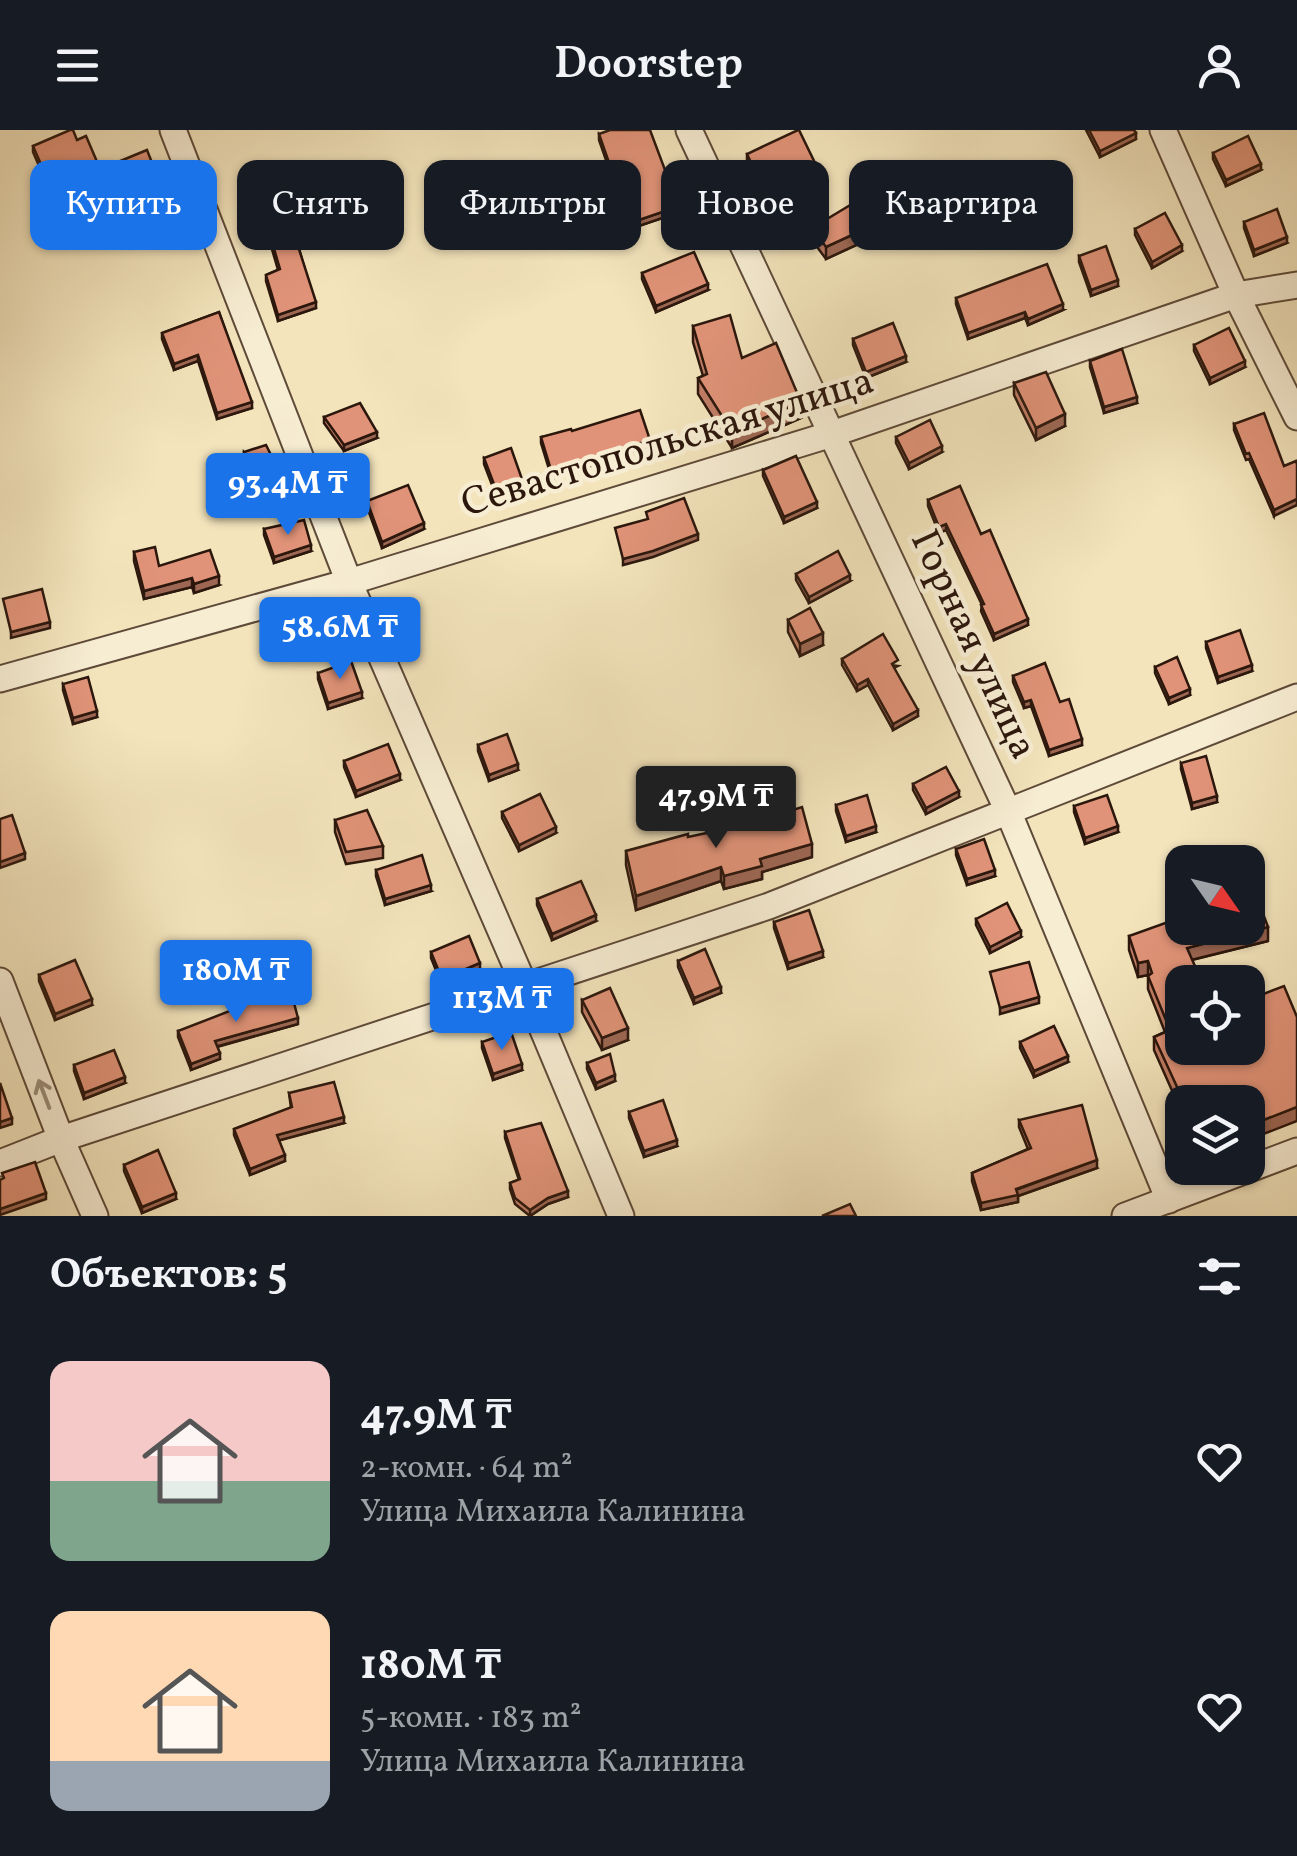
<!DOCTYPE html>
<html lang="ru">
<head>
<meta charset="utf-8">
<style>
	body { margin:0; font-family:Vollkorn,serif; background:#242831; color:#f1f3f6; height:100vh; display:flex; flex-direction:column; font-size:38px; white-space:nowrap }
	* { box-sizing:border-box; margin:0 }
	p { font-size:32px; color:#9ea1a6 }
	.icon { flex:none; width:55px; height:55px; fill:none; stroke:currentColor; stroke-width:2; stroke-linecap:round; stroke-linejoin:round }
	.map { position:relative; height:1086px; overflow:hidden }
	.sheet { display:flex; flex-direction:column; background:#171b24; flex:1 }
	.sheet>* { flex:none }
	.top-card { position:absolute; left:30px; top:30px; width:1238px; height:90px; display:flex; gap:20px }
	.needle { width:65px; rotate:124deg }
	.buttons { position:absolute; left:1165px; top:715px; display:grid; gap:20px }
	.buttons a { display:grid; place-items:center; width:100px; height:100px; border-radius:20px; background:#171b24; box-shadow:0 2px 8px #0004; font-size:50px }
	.price { position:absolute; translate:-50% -85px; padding:0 22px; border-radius:10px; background:#1a73e8; color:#fff; font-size:32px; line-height:65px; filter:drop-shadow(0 2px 5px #0008) }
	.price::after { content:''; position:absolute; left:50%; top:60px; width:30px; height:22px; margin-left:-15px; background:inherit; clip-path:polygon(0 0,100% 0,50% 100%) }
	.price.active { background:#222; color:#fff }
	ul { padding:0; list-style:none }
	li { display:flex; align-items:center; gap:30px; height:250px; padding:0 50px }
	li span { display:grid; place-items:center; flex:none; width:280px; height:200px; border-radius:20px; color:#555 }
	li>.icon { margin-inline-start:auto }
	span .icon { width:120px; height:120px; fill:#fffc; stroke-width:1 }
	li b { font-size:42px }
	h2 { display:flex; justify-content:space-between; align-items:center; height:120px; padding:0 50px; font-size:42px }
	.tag { padding:0 35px; border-radius:20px; background:#171b24; box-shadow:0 2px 8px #0004; font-size:35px; line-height:90px }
	.tag.active { background:#1a73e8; color:#fff }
	header { display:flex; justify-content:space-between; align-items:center; height:130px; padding:0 50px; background:#171b24; font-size:45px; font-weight:600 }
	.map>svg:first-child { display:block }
</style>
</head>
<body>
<header><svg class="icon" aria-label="menu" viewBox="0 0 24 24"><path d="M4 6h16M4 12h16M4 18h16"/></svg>Doorstep<svg class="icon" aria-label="person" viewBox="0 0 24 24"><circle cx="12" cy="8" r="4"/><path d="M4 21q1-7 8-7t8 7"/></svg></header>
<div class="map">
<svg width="1297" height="1086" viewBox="0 0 1297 1086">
	<rect width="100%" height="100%" fill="#f3e4bc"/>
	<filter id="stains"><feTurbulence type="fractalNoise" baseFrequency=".002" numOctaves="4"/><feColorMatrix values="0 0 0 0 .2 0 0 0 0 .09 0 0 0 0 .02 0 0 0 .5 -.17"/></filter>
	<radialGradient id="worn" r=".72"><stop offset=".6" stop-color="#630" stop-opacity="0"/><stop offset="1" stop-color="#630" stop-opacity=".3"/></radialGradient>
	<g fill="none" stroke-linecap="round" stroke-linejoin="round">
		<!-- minor casing -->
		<g stroke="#5e4a39" stroke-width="29">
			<g id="minor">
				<polyline points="173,0 349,452 525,857 621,1086"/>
				<polyline points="689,0 1008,681 1169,1070"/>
				<polyline points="1163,0 1236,165 1297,287"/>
				<polyline points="0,549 349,452 832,304 1236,165 1297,155"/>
				<polyline points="0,851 61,1009 95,1086"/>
				<polyline points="0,1033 61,1009 769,776 1297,567"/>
				<polyline points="1125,1086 1297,1021"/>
			</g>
		</g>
		<!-- minor -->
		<use href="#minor" stroke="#f7edd3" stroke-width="25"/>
	</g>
	<!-- wall -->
	<g fill="#c17e67" stroke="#2c170d" stroke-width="2.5">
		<polygon points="1086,0 1134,0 1136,9 1100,27"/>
		<polygon points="599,4 680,82 630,99 599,10"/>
		<polygon points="77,10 101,47 53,68 33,22 33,16"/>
		<polygon points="1213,23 1261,40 1226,56 1213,29"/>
		<polygon points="747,24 815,39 763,64 747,30"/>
		<polygon points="113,34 158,54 145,59 147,71 129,78 113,40"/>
		<polygon points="244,49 303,74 318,111 298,115 316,178 278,191 266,151 266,145 278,140 258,71 253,73 244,55"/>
		<polygon points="1244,92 1287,113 1254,126 1244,98"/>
		<polygon points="812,98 865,111 826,129 812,110"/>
		<polygon points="1135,99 1182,121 1152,138 1135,105"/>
		<polygon points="1079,126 1118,156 1091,166 1079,132"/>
		<polygon points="642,143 708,160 656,182 642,149"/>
		<polygon points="956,168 1063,180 1028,195 1025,188 968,209 956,174"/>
		<polygon points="219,182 252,278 217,289 198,231 174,240 162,209 162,203"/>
		<polygon points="693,196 742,228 801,288 732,318 698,264 698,248 703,246 693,212"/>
		<polygon points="853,209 906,232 866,248 853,215"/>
		<polygon points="1194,215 1245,237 1210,254 1194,221"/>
		<polygon points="1090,231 1137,273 1104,283 1090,237"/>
		<polygon points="1014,253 1065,296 1036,310 1014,265"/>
		<polygon points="324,287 377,308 344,321 324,293"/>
		<polygon points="1234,294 1284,336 1274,386 1249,329 1246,330 1234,300"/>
		<polygon points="572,301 650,316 552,349 541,313 541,307"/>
		<polygon points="896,307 942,322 909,339 896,313"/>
		<polygon points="244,322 283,362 257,369 244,328"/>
		<polygon points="484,328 523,358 497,368 484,334"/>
		<polygon points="763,340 817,378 784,393 763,346"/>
		<polygon points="928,370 981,404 1028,495 994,510 981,481 982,475 946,400 939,403 928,376"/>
		<polygon points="367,371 424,399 382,418 367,377"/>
		<polygon points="264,399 311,421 274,433 264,405"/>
		<polygon points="134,422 159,436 219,455 194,463 192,457 144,469 134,431"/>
		<polygon points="796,444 850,451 809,473 796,450"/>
		<polygon points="788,490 823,515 800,526 788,502"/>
		<polygon points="1206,512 1252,541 1218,553 1206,518"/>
		<polygon points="842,529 898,536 894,538 918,586 893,600 868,555 857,561 842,535"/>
		<polygon points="1155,537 1190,565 1169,574 1155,543"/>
		<polygon points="318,543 362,568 328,579 318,549"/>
		<polygon points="1013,546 1060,572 1082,615 1049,626 1031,576 1024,578 1013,552"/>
		<polygon points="63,554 97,587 73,594 63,560"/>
		<polygon points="478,615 518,640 489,651 478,621"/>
		<polygon points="344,631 400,650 356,667 344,637"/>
		<polygon points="1181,633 1217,672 1192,679 1181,639"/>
		<polygon points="913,654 959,667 926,684 913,660"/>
		<polygon points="836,675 876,702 846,712 836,681"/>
		<polygon points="1074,676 1118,702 1085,714 1074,682"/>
		<polygon points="502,682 556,703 519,721 502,688"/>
		<polygon points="335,690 383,716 383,728 346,734 335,702"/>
		<polygon points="688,707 812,727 762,742 762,749 724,759 721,751 636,780 626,735 626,721"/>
		<polygon points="956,719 995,746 967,755 956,725"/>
		<polygon points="376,740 431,761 385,775 376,746"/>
		<polygon points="537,769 596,791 552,810 537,775"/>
		<polygon points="976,789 1021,807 990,823 976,795"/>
		<polygon points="774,792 823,827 788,839 774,798"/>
		<polygon points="1129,806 1268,811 1192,830 1248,972 1182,972 1182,983 1154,920 1154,907 1165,902 1148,859 1148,845 1138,847 1129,820"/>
		<polygon points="431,822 480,839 442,855 431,828"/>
		<polygon points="678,831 721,863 694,874 678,837"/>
		<polygon points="39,845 92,875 55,890 39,851"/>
		<polygon points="582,870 628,910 602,920 582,882"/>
		<polygon points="298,894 217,917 220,929 191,940 178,907 178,901"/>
		<polygon points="482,912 522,940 493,950 482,918"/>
		<polygon points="1020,912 1068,932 1034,947 1020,918"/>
		<polygon points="587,933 615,951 596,959 587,939"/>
		<polygon points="74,935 125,953 84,969 74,941"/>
		<polygon points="289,963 344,993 279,1010 285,1031 250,1045 234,1005 234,999 291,978"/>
		<polygon points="629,982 677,1016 644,1027 629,988"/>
		<polygon points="1019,990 1097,1038 1018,1066 1018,1072 981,1080 972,1051 972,1043 1028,1019 1019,997"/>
		<polygon points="505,1002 568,1067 548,1074 530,1086 515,1074 510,1059 510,1053 519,1050 505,1008"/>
		<polygon points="124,1035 176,1069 142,1083 124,1041"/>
	</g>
	<!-- shaded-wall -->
	<g fill="#9d6754" stroke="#2c170d" stroke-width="2.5">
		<polygon points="1136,3 1136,9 1100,27 1100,21"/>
		<polygon points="815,33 815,39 763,64 763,58"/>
		<polygon points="1261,34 1261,40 1226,56 1226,50"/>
		<polygon points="101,41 101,47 53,68 53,62"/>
		<polygon points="158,48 158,54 143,60 143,54"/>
		<polygon points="147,65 147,71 129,78 129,72"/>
		<polygon points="680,76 680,82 630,99 630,93"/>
		<polygon points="865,99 865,111 826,129 826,117"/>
		<polygon points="318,105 318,111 296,116 296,110"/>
		<polygon points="1287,107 1287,113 1254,126 1254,120"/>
		<polygon points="1182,115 1182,121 1152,138 1152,132"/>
		<polygon points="1118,150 1118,156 1091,166 1091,160"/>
		<polygon points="708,154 708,160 656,182 656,176"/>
		<polygon points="316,172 316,178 278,191 278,185"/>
		<polygon points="1063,174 1063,180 1028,195 1028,189"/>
		<polygon points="1025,182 1025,188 968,209 968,203"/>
		<polygon points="198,225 198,231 174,240 174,234"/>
		<polygon points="906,226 906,232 866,248 866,242"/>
		<polygon points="1245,231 1245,237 1210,254 1210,248"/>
		<polygon points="1137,267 1137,273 1104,283 1104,277"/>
		<polygon points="252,272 252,278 217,289 217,283"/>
		<polygon points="801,272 801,288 732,318 732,302"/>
		<polygon points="1065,284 1065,296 1036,310 1036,298"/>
		<polygon points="377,302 377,308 344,321 344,315"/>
		<polygon points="650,310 650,316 552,349 552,343"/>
		<polygon points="942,316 942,322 909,339 909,333"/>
		<polygon points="523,352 523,358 497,368 497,362"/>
		<polygon points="283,356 283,362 257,369 257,363"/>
		<polygon points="1297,369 1297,375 1274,386 1274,380"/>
		<polygon points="817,372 817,378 784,393 784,387"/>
		<polygon points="424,393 424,399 382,418 382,412"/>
		<polygon points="946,394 946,400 939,403 939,397"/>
		<polygon points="698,404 698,410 653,427 623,435 623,429"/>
		<polygon points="311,415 311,421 274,433 274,427"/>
		<polygon points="850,445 850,451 809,473 809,467"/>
		<polygon points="219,446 219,455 194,463 194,454"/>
		<polygon points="192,448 192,457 144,469 144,461"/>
		<polygon points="1028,489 1028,495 994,510 994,504"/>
		<polygon points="50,492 50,498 11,508 11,502"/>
		<polygon points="823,503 823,515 800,526 800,514"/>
		<polygon points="1252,535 1252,541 1218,553 1218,547"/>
		<polygon points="868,549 868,555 857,561 857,555"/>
		<polygon points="1190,559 1190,565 1169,574 1169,568"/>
		<polygon points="362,562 362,568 328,579 328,573"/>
		<polygon points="1031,570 1031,576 1024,578 1024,572"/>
		<polygon points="918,580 918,586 893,600 893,594"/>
		<polygon points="97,581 97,587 73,594 73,588"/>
		<polygon points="1082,609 1082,615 1049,626 1049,620"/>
		<polygon points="518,634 518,640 489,651 489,645"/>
		<polygon points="400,644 400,650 356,667 356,661"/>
		<polygon points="959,661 959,667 926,684 926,678"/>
		<polygon points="1217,666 1217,672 1192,679 1192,673"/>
		<polygon points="876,696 876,702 846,712 846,706"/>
		<polygon points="1118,696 1118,702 1085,714 1085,708"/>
		<polygon points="556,697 556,703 519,721 519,715"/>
		<polygon points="812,714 812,727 762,742 762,749 724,759 724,746 760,729"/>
		<polygon points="25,723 25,729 0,738 0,732"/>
		<polygon points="721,737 721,751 636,780 636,766"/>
		<polygon points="995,740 995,746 967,755 967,749"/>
		<polygon points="431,755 431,761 385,775 385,769"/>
		<polygon points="596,785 596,791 552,810 552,804"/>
		<polygon points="1268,797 1268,811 1187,831 1187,818"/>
		<polygon points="1021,801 1021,807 990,823 990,817"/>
		<polygon points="823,821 823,827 788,839 788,833"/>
		<polygon points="1148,831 1148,845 1138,847 1138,833"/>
		<polygon points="480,833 480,839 442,855 442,849"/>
		<polygon points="721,857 721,863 694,874 694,868"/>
		<polygon points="1039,867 1039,873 1000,884 1000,878"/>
		<polygon points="92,869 92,875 55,890 55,884"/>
		<polygon points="298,888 298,894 215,917 215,911"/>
		<polygon points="628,898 628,910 602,920 602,908"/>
		<polygon points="220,923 220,929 191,940 191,934"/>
		<polygon points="1068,926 1068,932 1034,947 1034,941"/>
		<polygon points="522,934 522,940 493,950 493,944"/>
		<polygon points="615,945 615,951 596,959 596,953"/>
		<polygon points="125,947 125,953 84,969 84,963"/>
		<polygon points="1297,977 1297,991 1248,1010 1248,996"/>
		<polygon points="344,987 344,993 277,1011 277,1005"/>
		<polygon points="12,988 12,994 0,998 0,992"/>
		<polygon points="677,1010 677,1016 644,1027 644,1021"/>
		<polygon points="285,1025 285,1031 250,1045 250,1039"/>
		<polygon points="1097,1030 1097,1038 1018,1066 1018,1072 981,1080 981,1073"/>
		<polygon points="568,1061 568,1067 548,1074 530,1086 530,1080 548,1068"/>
		<polygon points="46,1063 46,1069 0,1085 0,1079"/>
		<polygon points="176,1063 176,1069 142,1083 142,1077"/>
	</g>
	<!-- building -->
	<g fill="#e09378" stroke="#2c170d" stroke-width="2.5">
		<polygon points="70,0 73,0 77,10 86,6 101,41 53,62 33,16"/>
		<polygon points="610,0 650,0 668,48 671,47 680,76 630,93 599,4"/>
		<polygon points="798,0 799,0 815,33 763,58 747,24"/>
		<polygon points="1089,0 1134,0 1136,3 1100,21"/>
		<polygon points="1248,6 1261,34 1226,50 1213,23"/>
		<polygon points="147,20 158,48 143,54 147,65 129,72 113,34"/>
		<polygon points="295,33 303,74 312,73 318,105 296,110 316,172 278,185 266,145 280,139 258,65 253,67 244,49"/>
		<polygon points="852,74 865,99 826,117 812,98"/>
		<polygon points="1277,79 1287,107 1254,120 1244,92"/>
		<polygon points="1165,83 1182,115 1152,132 1135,99"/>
		<polygon points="1106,116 1118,150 1091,160 1079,126"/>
		<polygon points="694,122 708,154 656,176 642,143"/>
		<polygon points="1047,134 1063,174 1028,189 1025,182 968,203 956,168"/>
		<polygon points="219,182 252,272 217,283 198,225 174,234 162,203"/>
		<polygon points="730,185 742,228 776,213 801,272 732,302 698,248 707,244 693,196"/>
		<polygon points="893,193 906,226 866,242 853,209"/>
		<polygon points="1229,198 1245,231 1210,248 1194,215"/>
		<polygon points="1122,219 1137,267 1104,277 1090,231"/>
		<polygon points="1046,242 1065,284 1036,298 1014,253"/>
		<polygon points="360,273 377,302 344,315 324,287"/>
		<polygon points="640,280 650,310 552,343 541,307 571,299 572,301"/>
		<polygon points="1264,283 1284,336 1296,331 1297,334 1297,369 1274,380 1249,323 1246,324 1234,294"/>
		<polygon points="930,290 942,316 909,333 896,307"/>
		<polygon points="266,315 276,335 283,356 257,363 244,322"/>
		<polygon points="511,318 523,352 497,362 484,328"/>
		<polygon points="796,326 817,372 784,387 763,340"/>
		<polygon points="408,355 424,393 382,412 367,371"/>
		<polygon points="960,356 981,404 990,400 1028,489 994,504 981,475 984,474 946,394 939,397 928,370"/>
		<polygon points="684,368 698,404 653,421 623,429 615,398 648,389 646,382"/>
		<polygon points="304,390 311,415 274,427 264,399"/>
		<polygon points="155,417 159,436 210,420 219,446 194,454 192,448 144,461 134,422"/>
		<polygon points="838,421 850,445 809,467 796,444"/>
		<polygon points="42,459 50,492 11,502 3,469"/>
		<polygon points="810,478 823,503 800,514 788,490"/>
		<polygon points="1240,500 1252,535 1218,547 1206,512"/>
		<polygon points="883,504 898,530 892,534 918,580 893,594 868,549 857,555 842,529"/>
		<polygon points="1177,527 1190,559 1169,568 1155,537"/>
		<polygon points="351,531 362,562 328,573 318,543"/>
		<polygon points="1045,533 1060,572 1069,569 1082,609 1049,620 1031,570 1024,572 1013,546"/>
		<polygon points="88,547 97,581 73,588 63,554"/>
		<polygon points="507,604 518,634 489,645 478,615"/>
		<polygon points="388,614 400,644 356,661 344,631"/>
		<polygon points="1206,626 1217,666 1192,673 1181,633"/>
		<polygon points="946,637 959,661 926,678 913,654"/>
		<polygon points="540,664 556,697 519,715 502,682"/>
		<polygon points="867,665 876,696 846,706 836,675"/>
		<polygon points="1107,665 1118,696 1085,708 1074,676"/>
		<polygon points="802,677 812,714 760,729 762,736 724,746 721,737 636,766 626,721 688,704 688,707 772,689 771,687"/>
		<polygon points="367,680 383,716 346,722 335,690"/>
		<polygon points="12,685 25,723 0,732 0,689"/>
		<polygon points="984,709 995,740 967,749 956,719"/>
		<polygon points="422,725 431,755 385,769 376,740"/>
		<polygon points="1241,727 1243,732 1213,732"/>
		<polygon points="1248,744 1268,797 1187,818 1202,852 1182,852 1182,918 1248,918 1248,870 1284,856 1297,887 1297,977 1248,996 1248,972 1184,972 1154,907 1170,900 1148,846 1152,843 1148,831 1138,833 1129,806 1182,787 1182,798 1248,798"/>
		<polygon points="581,751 596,785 552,804 537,769"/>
		<polygon points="1007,773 1021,801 990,817 976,789"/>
		<polygon points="809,780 823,821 788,833 774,792"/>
		<polygon points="469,806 480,833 442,849 431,822"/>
		<polygon points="705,819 721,857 694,868 678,831"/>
		<polygon points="75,830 92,869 55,884 39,845"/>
		<polygon points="1029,832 1039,867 1000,878 990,842"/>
		<polygon points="610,858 628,898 602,908 582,870"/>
		<polygon points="291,862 298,888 215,911 220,923 191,934 178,901 235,879 235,877"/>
		<polygon points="1054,896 1068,926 1034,941 1020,912"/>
		<polygon points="511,902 522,934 493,944 482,912"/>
		<polygon points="114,920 125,947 84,963 74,935"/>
		<polygon points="610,924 615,945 596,953 587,933"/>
		<polygon points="334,952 344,987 277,1005 285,1025 250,1039 234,999 292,977 289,963"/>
		<polygon points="0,953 12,988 0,992"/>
		<polygon points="663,970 677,1010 644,1021 629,982"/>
		<polygon points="1082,975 1097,1030 1016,1059 1018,1065 981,1073 972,1043 1031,1018 1019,990"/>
		<polygon points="541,993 568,1061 548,1068 530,1080 515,1068 510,1053 520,1049 505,1002"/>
		<polygon points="158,1020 176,1063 142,1077 124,1035"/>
		<polygon points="35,1032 46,1063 0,1079 0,1050 4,1048 2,1043"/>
		<polygon points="850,1074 856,1086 822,1086"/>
	</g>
	<!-- one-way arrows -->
	<defs><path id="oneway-shaft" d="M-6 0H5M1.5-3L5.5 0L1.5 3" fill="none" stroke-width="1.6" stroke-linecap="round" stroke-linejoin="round" transform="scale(2.5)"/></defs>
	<use stroke="#9c8d7a" href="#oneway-shaft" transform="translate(44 964) rotate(-111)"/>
	<g text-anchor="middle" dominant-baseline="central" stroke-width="9" stroke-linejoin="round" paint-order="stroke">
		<!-- street labels -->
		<g font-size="40" fill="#2c170d" stroke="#f7edd3">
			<text transform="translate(668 314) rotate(-17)">Севастопольская улица</text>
			<text transform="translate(972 515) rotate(65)">Горная улица</text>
		</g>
	</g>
	<rect width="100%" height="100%" filter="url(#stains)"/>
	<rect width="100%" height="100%" fill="url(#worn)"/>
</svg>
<div class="buttons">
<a><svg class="needle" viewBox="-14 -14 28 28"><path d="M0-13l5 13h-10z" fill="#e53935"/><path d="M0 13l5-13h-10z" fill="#9ea1a6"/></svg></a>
<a><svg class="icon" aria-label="locate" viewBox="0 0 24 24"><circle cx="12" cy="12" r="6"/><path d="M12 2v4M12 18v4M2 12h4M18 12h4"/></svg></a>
<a><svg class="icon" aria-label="layers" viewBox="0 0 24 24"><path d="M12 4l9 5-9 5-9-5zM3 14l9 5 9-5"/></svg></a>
</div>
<b class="price" style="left:288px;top:408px">93.4M ₸</b>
<b class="price" style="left:340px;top:552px">58.6M ₸</b>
<b class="price active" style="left:716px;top:721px">47.9M ₸</b>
<b class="price" style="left:236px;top:895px">180M ₸</b>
<b class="price" style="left:502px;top:923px">113M ₸</b>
<div class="top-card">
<a class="tag active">Купить</a>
<a class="tag">Снять</a>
<a class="tag">Фильтры</a>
<a class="tag">Новое</a>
<a class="tag">Квартира</a>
</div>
</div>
<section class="sheet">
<h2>Объектов: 5<svg class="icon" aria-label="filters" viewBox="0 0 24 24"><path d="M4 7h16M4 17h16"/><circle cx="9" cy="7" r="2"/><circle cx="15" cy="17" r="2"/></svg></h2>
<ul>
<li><span style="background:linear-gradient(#f6c9c9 60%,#7fa58c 0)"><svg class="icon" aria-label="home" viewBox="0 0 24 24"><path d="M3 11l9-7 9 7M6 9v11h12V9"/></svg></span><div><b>47.9M ₸</b><p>2-комн. · 64 m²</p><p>Улица Михаила Калинина</p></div><svg class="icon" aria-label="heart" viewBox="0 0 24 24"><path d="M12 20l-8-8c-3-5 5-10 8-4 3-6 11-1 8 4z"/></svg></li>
<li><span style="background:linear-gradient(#ffd9b3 75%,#9aa5b1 0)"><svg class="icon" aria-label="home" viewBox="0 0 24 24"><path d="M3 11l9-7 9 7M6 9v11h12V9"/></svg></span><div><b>180M ₸</b><p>5-комн. · 183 m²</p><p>Улица Михаила Калинина</p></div><svg class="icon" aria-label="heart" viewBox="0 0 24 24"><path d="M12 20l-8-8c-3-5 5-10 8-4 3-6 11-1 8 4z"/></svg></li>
</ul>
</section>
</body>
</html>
